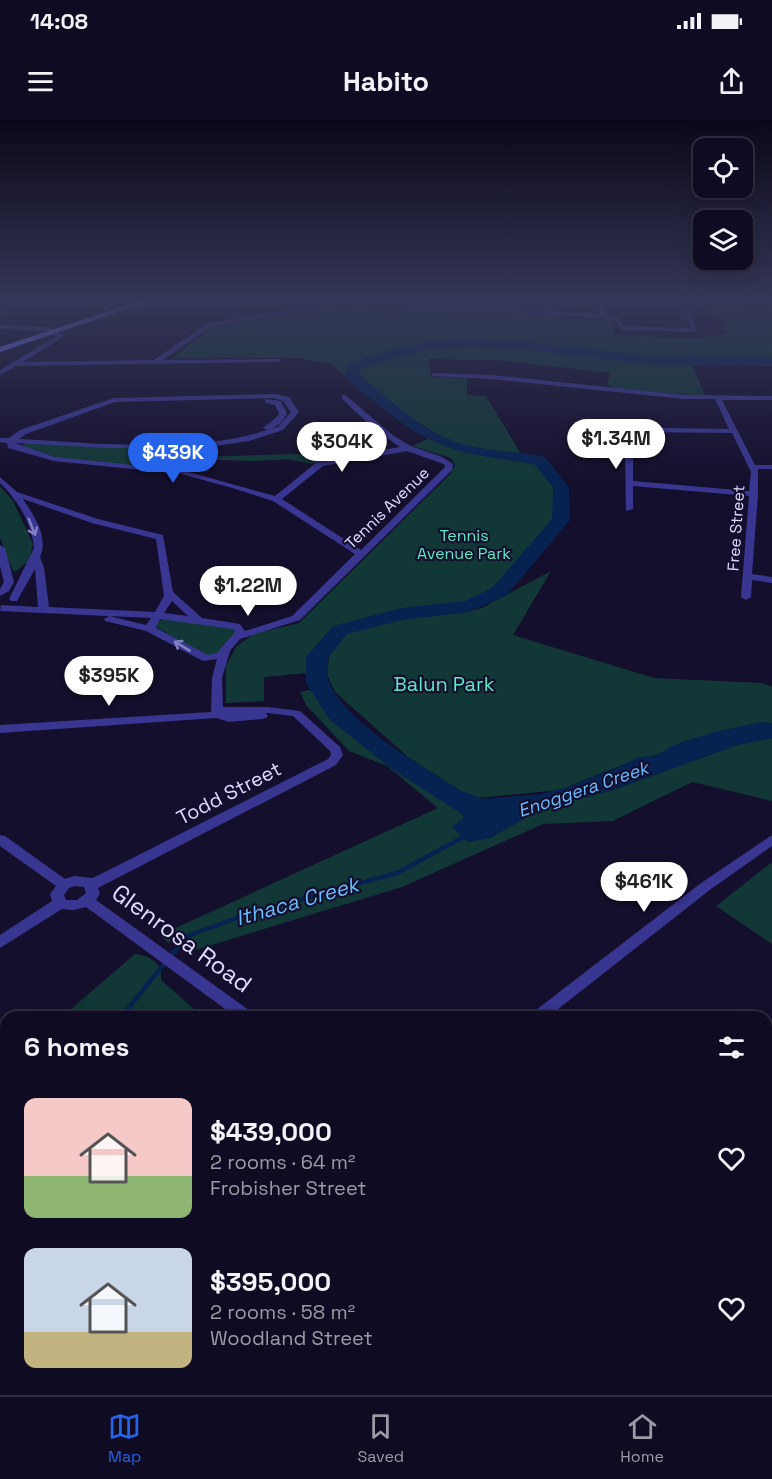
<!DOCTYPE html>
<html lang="en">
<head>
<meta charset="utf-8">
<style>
	body { margin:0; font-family:"Space Grotesk",sans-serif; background:#1d192f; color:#f1f3f6; height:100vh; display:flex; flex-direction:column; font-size:22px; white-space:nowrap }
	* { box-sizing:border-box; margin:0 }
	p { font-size:20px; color:#9b9ba5 }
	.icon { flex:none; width:33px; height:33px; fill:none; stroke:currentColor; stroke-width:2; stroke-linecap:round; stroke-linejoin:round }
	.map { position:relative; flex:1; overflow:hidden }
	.details { position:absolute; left:0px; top:891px; width:772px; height:384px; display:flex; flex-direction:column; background:#0f0b22; border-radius:18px 18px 0 0; box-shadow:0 6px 24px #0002,0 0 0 2px #2f2b40 }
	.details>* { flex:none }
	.controls { position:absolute; left:693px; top:18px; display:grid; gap:12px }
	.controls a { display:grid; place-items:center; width:60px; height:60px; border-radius:12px; background:#0f0b22; box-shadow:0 6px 24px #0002,0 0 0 2px #2f2b40; font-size:30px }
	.price { position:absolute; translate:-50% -51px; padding:0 14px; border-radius:21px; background:#fff; color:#222; font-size:20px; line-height:39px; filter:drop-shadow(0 2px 3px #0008) }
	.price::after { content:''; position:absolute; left:50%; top:36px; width:18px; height:14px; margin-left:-9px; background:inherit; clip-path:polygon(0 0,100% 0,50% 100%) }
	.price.on { background:#2563eb; color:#fff }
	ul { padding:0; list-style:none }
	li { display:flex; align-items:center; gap:18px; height:150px; padding:0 24px }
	li span { display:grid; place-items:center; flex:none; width:168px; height:120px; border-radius:12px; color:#555 }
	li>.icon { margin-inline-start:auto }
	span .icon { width:72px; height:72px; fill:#fffc; stroke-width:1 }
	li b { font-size:26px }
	h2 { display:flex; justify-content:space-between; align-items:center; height:72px; padding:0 24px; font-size:26px }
	.status { display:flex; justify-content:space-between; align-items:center; height:42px; padding:0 30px; background:#0f0b22; direction:ltr }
	.status svg { height:16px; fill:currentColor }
	header { display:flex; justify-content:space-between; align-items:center; height:78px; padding:0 24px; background:#0f0b22; font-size:27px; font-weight:700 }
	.tab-bar { display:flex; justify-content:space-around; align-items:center; height:84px; border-top:2px solid #2f2b40; background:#0f0b22; font-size:16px; color:#9b9ba5 }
	.tab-bar a { display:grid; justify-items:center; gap:3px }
	.tab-bar .on { color:#2563eb }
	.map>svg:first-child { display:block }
</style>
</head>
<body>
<div class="status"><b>14:08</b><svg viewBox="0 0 49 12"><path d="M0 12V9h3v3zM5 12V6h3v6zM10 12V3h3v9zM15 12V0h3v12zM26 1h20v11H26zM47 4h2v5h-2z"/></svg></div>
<header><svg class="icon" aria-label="menu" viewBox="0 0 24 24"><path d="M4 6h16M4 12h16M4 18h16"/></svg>Habito<svg class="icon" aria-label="share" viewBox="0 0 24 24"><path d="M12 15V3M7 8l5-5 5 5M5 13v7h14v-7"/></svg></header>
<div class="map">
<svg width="772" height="1275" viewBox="0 0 772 1275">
	<rect width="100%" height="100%" fill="#140f2d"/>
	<!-- green -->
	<g fill="#113836">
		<polygon points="761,181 772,181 772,246 693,246 705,276 618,269 607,265 610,253 498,240 429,239 431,257 467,258 467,275 486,276 521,334 454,325 399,290 372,267 353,263 332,244 297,238 173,238 212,206 322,191 399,190 609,200 614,202 615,215 695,219 727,213 722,197 697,187 764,190"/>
		<polygon points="434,316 456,327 539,340 561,367 561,400 500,471 469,486 401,494 340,510 317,537 317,563 307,553 264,557 264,581 226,583 226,546 236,527 253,514 299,503 450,354 455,345 451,338 412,326"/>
		<polygon points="26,323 197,327 195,336 201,337 323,333 335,338 311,344 288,339 256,341 191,339 177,350 59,338 22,326"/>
		<polygon points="0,366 13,381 33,424 29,441 16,451 13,451 0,418"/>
		<path d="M551 451 513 515 654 558 762 563 772 567V603C749 602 695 617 673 626 667 629 662 634 656 635 646 638 640 635 630 642L559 670 477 678 462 672 408 637 335 572 327 555 329 536 334 523 348 511 411 497 461 493 482 488Z"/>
		<polygon points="163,499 235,508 237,512 218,533 206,536 156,507 157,502"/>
		<path d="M314 569C350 620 407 649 458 684L463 693V699L453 707 490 718 543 688 613 670 737 625 772 618V681L692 662 613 701 543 704 402 767 192 831 183 829V824L167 822 160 815 438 688 387 646 349 631 306 585 300 572Z"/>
		<polygon points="772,742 772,824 716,786"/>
		<path d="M135 834C150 835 163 844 161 860L203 897H62Z"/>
		<polygon points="6,946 6,1269 199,1269 200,1275 0,1275 0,951"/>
	</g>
	<!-- water -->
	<path fill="#062250" d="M761 602 772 603V618L737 625 613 670 543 688 490 718 468 722 452 707 463 699C463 687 454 681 444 675L456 669 483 679 541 674 571 666 630 642 638 637 655 636 673 626 711 613Z"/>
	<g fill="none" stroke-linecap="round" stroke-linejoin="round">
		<!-- stream-far1 -->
		<polyline stroke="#062250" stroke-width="4.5" points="121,897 187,816 254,792 397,753 467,715"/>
		<!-- stream -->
		<polyline stroke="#062250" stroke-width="6" points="71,1269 71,1275"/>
		<!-- river -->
		<path fill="#062250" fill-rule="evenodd" d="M457 219 528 222 652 236 772 237V245C726 247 680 247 635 243 534 233 458 209 359 250V254C392 282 428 317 471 326 495 332 521 331 545 337L569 367 570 400 507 475 469 492 402 500 347 514 328 538C328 546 326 558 330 565 352 609 440 657 483 684L487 690 483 696 474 698 465 696 392 649 329 599 306 563V537L333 506 401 488 465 481 493 467 552 399 553 367 534 344C466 334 435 332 380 286 368 277 354 267 345 255L348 245C384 230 418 222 457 219Z"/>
		<!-- street -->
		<g fill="#383690" fill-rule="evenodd">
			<polygon points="19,181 27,181 0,195 0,191"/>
			<polygon points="301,181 308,181 317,189 212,206 163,240 280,239 281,240 278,242 16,246 0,255 0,250 57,216 48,211 0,209 0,205 49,207 64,216 23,242 154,240 208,203 309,188"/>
			<polygon points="403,181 409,181 408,184 413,185 599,194 601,181 607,181 605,195 620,199 624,206 690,208 686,190 689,188 692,190 696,210 693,212 622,210 616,201 602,198 413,189 403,186"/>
			<path d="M434 253 492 255 684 275 772 276V280H722L755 345H772V349H758V374L752 454 772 457V463L752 460 751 477 746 480 741 477 749 376 633 366V389L626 391 625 334 619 312 594 311 590 309 594 307 729 309 715 279H684L492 259 432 256V254ZM626 312 732 313 751 352 749 371 633 361V334Z"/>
			<path d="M274 274 289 277 299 292 283 310 249 321 208 327 110 328 15 323 55 337 181 350 275 376 317 342 400 327 372 307 342 279V275H345L394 316 411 326 442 337 453 344 452 350 300 500 240 519 230 531 222 558 223 587H268L300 591 340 627 343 635 336 645 98 768 100 773 96 780 253 893 256 897H236L86 787 74 790 62 789 0 828V815L52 781 50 774 56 766 0 726V715L5 716 65 759 74 756 93 758 328 639 331 635 330 631 293 596 268 593H266L268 596 266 598 262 599 229 602 216 598 0 613V605L211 592 212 558 217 539 203 541 146 511 105 501 104 499 109 496 146 505 151 498 0 491 1 485 38 487 35 449 17 481H11L9 479 34 428C32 404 18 380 0 363V357L17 372 98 399 163 415 173 472 202 498 240 504 245 511 292 496 355 434 273 381 229 367 181 354 54 341 8 328 7 323 0 322V318H9L20 310 114 278ZM274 278 283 281 291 292 278 307 271 309 280 304 287 294 281 281 265 279V283L275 285 279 294C275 300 268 303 263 308L267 310C197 334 93 323 19 319L26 314 115 282ZM407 331 441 343 445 345V347L361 430 282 379 323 346ZM23 379 92 403 156 419 164 476 155 492 49 487 44 448 40 437C49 417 34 396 23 379ZM172 481 188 496 164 493ZM160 499 233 509 235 512 217 533 208 535 156 508ZM75 766 84 767 86 773 77 780H66L64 775 69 768Z"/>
			<polygon points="0,425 5,428 14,462 9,471 0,476 0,469 4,462 0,446"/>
			<polygon points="772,715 772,726 711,769 548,897 529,897 532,893 701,763"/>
			<polygon points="772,1150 772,1168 766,1170 766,1151"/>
			<polygon points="605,1269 627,1269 629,1275 607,1275"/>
		</g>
		<!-- secondary -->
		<polygon fill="#7373ff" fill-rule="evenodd" points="139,181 150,181 0,232 0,227"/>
	</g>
	<!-- one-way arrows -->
	<defs><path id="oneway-shaft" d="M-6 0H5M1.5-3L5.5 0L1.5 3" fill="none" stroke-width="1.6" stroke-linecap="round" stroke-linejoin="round" transform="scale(1.5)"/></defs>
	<g stroke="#8381c2">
		<use href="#oneway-shaft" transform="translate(32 407) rotate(68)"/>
		<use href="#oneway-shaft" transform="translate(182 526) rotate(-149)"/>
	</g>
	<!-- sky -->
	<linearGradient id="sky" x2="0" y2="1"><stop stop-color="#0b0819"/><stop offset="0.5" stop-color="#343757"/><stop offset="1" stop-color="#343757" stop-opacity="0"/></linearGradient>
	<rect width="772" height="360" fill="url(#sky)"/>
	<g text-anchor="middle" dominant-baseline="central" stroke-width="4.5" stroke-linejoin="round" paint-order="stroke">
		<!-- far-street labels -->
		<g font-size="16" fill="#dfdcff" stroke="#140f2d">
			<text transform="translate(387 388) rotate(-44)">Tennis Avenue</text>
			<text transform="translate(736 408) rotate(-86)">Free Street</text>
		</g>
		<!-- far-park labels -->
		<g font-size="16" fill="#5bebc4" stroke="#140f2d">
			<text x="464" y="415">Tennis<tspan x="464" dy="18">Avenue Park</tspan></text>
		</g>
		<!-- far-water labels -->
		<g font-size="18" font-style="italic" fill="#6abdff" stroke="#140f2d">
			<text transform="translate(583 669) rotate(-19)">Enoggera Creek</text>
		</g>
		<!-- park labels -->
		<g font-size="20" fill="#5bebc4" stroke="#140f2d">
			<text x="444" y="564">Balun Park</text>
		</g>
		<!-- street labels -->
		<g font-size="20" fill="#dfdcff" stroke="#140f2d">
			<text transform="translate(229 673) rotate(-27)">Todd Street</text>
		</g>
		<!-- water labels -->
		<g font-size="21" font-style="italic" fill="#6abdff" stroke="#140f2d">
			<text transform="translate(297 781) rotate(-16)">Ithaca Creek</text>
		</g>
		<!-- near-street labels -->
		<g font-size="24" fill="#dfdcff" stroke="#140f2d">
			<text transform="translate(182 818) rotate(36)">Glenrosa Road</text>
		</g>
	</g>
</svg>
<div class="controls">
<a><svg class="icon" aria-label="locate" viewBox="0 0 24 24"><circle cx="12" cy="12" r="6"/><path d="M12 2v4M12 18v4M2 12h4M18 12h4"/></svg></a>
<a><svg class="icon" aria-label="layers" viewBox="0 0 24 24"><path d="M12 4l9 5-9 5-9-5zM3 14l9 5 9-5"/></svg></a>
</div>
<b class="price" style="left:616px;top:350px">$1.34M</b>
<b class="price" style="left:342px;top:353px">$304K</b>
<b class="price on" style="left:173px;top:364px">$439K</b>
<b class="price" style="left:248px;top:497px">$1.22M</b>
<b class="price" style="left:109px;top:587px">$395K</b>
<b class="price" style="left:644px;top:793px">$461K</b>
<section class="details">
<h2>6 homes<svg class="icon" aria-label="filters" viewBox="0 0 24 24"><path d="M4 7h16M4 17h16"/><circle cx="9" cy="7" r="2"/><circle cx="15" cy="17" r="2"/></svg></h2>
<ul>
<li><span style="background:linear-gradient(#f6c9c9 65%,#8fb573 0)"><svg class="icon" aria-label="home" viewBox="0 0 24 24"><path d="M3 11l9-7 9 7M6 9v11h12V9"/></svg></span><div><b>$439,000</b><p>2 rooms · 64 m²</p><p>Frobisher Street</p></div><svg class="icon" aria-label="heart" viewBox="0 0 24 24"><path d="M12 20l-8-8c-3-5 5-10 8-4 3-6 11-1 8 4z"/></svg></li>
<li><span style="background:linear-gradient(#c9d6e8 70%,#c2b280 0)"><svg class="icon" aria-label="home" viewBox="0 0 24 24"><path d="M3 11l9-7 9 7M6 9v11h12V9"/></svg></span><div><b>$395,000</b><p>2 rooms · 58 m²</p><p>Woodland Street</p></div><svg class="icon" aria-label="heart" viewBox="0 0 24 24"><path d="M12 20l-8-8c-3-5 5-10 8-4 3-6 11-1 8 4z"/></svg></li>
</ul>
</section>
</div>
<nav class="tab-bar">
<a class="on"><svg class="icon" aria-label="map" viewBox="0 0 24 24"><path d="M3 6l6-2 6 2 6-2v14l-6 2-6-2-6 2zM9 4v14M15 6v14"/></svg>Map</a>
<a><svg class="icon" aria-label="saved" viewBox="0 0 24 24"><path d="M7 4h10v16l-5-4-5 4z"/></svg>Saved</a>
<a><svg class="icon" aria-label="home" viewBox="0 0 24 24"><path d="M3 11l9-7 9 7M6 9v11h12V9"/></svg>Home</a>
</nav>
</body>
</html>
